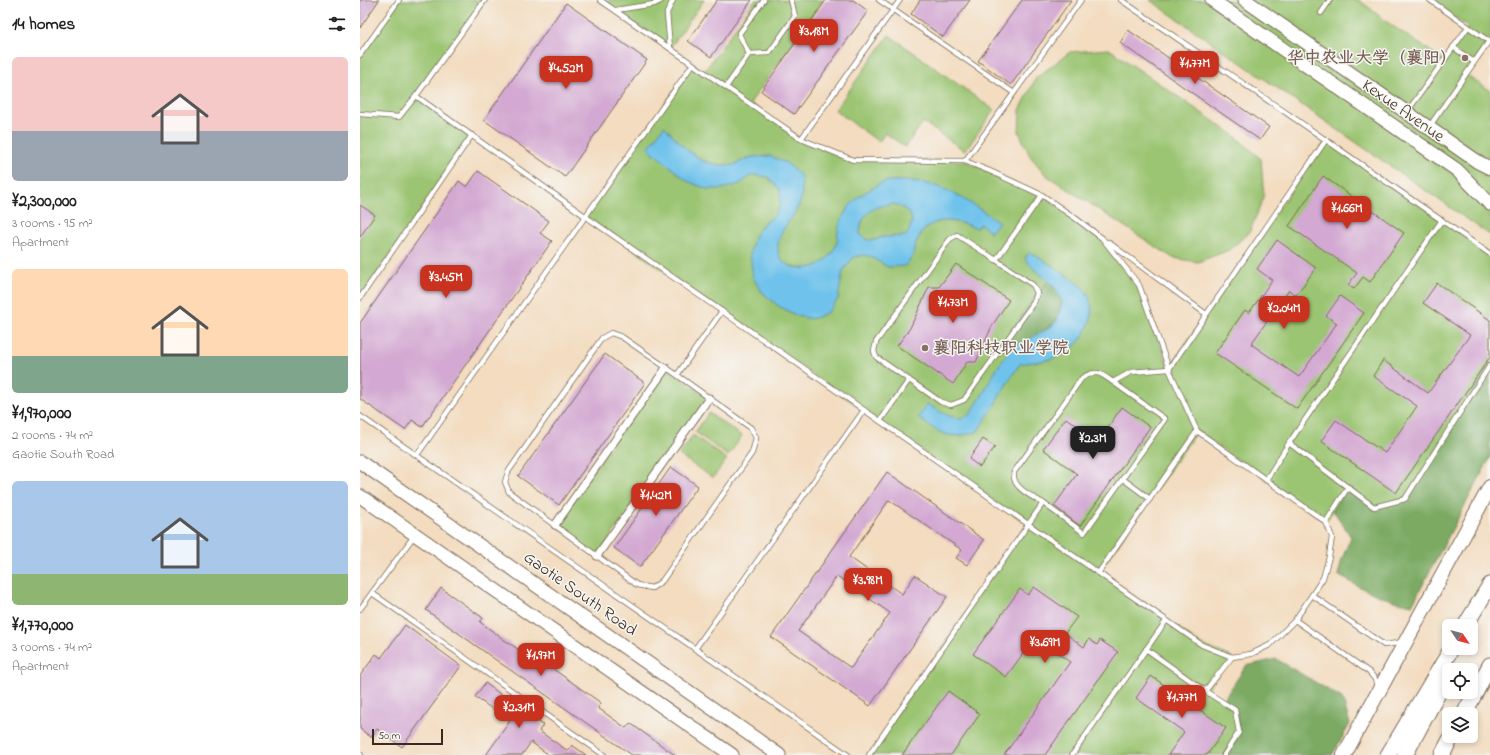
<!DOCTYPE html>
<html lang="en">
<head>
<meta charset="utf-8">
<style>
	body { margin:0; font-family:"Indie Flower","LXGW WenKai TC",sans-serif; background:#f2f2f2; color:#202124; height:100vh; display:flex; flex-direction:column; font-size:15px; white-space:nowrap }
	* { box-sizing:border-box; margin:0 }
	p { font-size:13px; color:#757577 }
	.icon { flex:none; width:22px; height:22px; fill:none; stroke:currentColor; stroke-width:2; stroke-linecap:round; stroke-linejoin:round }
	.map { position:relative; flex:1; overflow:hidden }
	.panel { display:flex; flex-direction:column; background:#fff; width:360px }
	.panel>* { flex:none }
	.needle { width:26px; rotate:125deg }
	.fabs { position:absolute; left:1082px; top:619px; display:grid; gap:8px }
	.fabs a { display:grid; place-items:center; width:36px; height:36px; border-radius:6px; background:#fff; box-shadow:0 2px 6px #0003; font-size:20px }
	.scale { position:absolute; left:12px; bottom:10px; width:71px; box-sizing:border-box; padding-left:4px; border:2px solid #3b2a1e; border-top:0; font-size:11px; line-height:14px; white-space:nowrap; color:#3b2a1e; -webkit-text-stroke:3px #f6f6f2; paint-order:stroke }
	.price { position:absolute; translate:-50% -34px; padding:0 9px; border-radius:8px; background:#c8321e; color:#fff; font-size:13px; line-height:26px; filter:drop-shadow(0 1px 2px #0008) }
	.price::after { content:''; position:absolute; left:50%; top:24px; width:12px; height:9px; margin-left:-6px; background:inherit; clip-path:polygon(0 0,100% 0,50% 100%) }
	.price.selected { background:#222; color:#fff }
	ul { padding:0; list-style:none }
	li { display:grid; align-content:center; gap:8px; height:212px; padding:0 12px }
	li span { display:grid; place-items:center; height:124px; border-radius:6px; color:#555 }
	li>.icon { margin-inline-start:auto }
	span .icon { width:72px; height:72px; fill:#fffc; stroke-width:1 }
	li b { font-size:17px }
	h2 { display:flex; justify-content:space-between; align-items:center; height:48px; padding:0 12px; font-size:17px }
	main { display:flex; flex:1; min-height:0 }
	.map>svg:first-child { display:block }
</style>
</head>
<body>
<main>
<section class="panel">
<h2>14 homes<svg class="icon" aria-label="filters" viewBox="0 0 24 24"><path d="M4 7h16M4 17h16"/><circle cx="9" cy="7" r="2"/><circle cx="15" cy="17" r="2"/></svg></h2>
<ul>
<li><span style="background:linear-gradient(#f6c9c9 60%,#9aa5b1 0)"><svg class="icon" aria-label="home" viewBox="0 0 24 24"><path d="M3 11l9-7 9 7M6 9v11h12V9"/></svg></span><div><b>¥2,300,000</b><p>3 rooms · 95 m²</p><p>Apartment</p></div></li>
<li><span style="background:linear-gradient(#ffd9b3 70%,#7fa58c 0)"><svg class="icon" aria-label="home" viewBox="0 0 24 24"><path d="M3 11l9-7 9 7M6 9v11h12V9"/></svg></span><div><b>¥1,970,000</b><p>2 rooms · 74 m²</p><p>Gaotie South Road</p></div></li>
<li><span style="background:linear-gradient(#a9c7e8 75%,#8fb573 0)"><svg class="icon" aria-label="home" viewBox="0 0 24 24"><path d="M3 11l9-7 9 7M6 9v11h12V9"/></svg></span><div><b>¥1,770,000</b><p>3 rooms · 74 m²</p><p>Apartment</p></div></li>
</ul>
</section>
<div class="map">
<svg width="1130" height="755" viewBox="0 0 1130 755">
	<rect width="100%" height="100%" fill="#f6f6f2"/>
	<filter id="ink" filterUnits="userSpaceOnUse"><feTurbulence type="fractalNoise" baseFrequency=".025" numOctaves="2"/><feDisplacementMap in="SourceGraphic" scale="8" xChannelSelector="R" yChannelSelector="G"/><feConvolveMatrix kernelMatrix="1 2 1 2 8 2 1 2 1" color-interpolation-filters="sRGB"/></filter>
	<filter id="wash" filterUnits="userSpaceOnUse"><feTurbulence type="fractalNoise" baseFrequency=".012" numOctaves="4" result="noise"/><feDisplacementMap in="SourceGraphic" scale="16" xChannelSelector="R" yChannelSelector="G"/><feGaussianBlur stdDeviation="0.9" result="paint"/><feColorMatrix in="noise" values="0 0 0 0 0 0 0 0 0 0 0 0 0 0 0 0 0 1.4 0 .05"/><feComposite in="paint" operator="in"/></filter>
	<g filter="url(#wash)">
		<rect width="100%" height="100%" fill="#f3dcbf"/>
		<!-- green -->
		<g fill="#9bc572" stroke="#6b7848">
			<polygon points="39,0 125,0 56,96 112,135 0,298 0,55"/>
			<polygon points="249,0 344,0 310,48 246,4"/>
			<polygon points="395,0 463,0 390,103 441,139 493,160 605,161 682,195 742,238 779,285 809,368 966,140 1130,254 1130,365 1045,499 1014,507 988,487 966,522 837,431 739,572 842,645 872,657 846,691 875,710 879,732 864,755 509,755 667,524 225,216 333,64 344,72"/>
			<polygon points="790,0 999,0 1031,25 1084,60 1108,27 1070,0 1130,0 1130,42 1106,75 1130,91 1130,235"/>
			<polygon points="529,35 634,110 605,151 563,122 545,147 525,133 519,142 475,110"/>
			<polygon points="749,49 875,136 901,159 904,197 889,233 869,250 838,262 813,258 686,175 670,156 659,132 660,110 676,78 710,52"/>
			<polygon points="306,368 349,398 237,556 195,525"/>
			<polygon points="349,413 382,436 368,456 335,432"/>
			<polygon points="333,435 367,459 353,478 319,455"/>
		</g>
		<!-- forest -->
		<g fill="#7caa64" stroke="#5c6a41">
			<polygon points="688,281 698,291 702,302 696,321 678,335 660,343 641,347 677,293"/>
			<path d="M1130 365V458L1052 605C1022 599 1004 590 978 575L982 559 991 537 973 510 988 487 1014 507 1045 499Z"/>
			<polygon points="916,659 982,698 990,724 972,755 864,755 879,732 875,710 862,702 886,666"/>
		</g>
		<!-- water -->
		<g fill="#6ec2eb" stroke="#547684" fill-rule="evenodd">
			<path d="M304 126 326 149 343 161 358 165H373L391 157 410 156 427 163 441 176C442 185 443 196 439 205 432 221 418 230 418 248 418 270 449 273 463 262 469 258 475 249 477 242 478 238 477 234 478 230 479 225 482 218 485 213 491 202 500 195 511 189 515 187 520 183 524 182 533 180 543 181 552 181 585 184 611 203 639 222L631 232 620 224 617 228C592 219 569 214 556 243 554 247 554 252 553 256 551 259 547 263 545 266L528 267 511 257 504 255 494 257 483 271 478 299 467 313 452 319 437 316 417 305 402 292 393 278 390 253 395 235 404 223 413 217 420 206V190L408 177 392 175 380 184 362 189H347L327 181 288 148ZM534 204C551 211 556 217 547 235L542 236 522 237 515 240H507L500 234C501 212 514 206 534 204Z"/>
			<path d="M669 253 675 255C686 262 721 283 727 293 742 320 718 352 691 359 681 362 670 362 660 364 644 386 633 410 617 432 609 434 597 437 589 435 578 433 567 424 558 418L567 404C578 410 596 424 609 415 612 413 614 407 616 405 628 387 636 365 651 350 662 340 691 331 697 320 699 314 701 308 702 302 699 294 695 287 688 281 680 273 671 269 665 258Z"/>
		</g>
		<g id="blocks">
			<!-- building -->
			<g fill="#d3a8d2" fill-rule="evenodd">
				<polygon points="0,0 19,0 0,28"/>
				<polygon points="357,0 392,0 351,57 328,41"/>
				<polygon points="466,0 493,0 508,11 434,114 401,91"/>
				<polygon points="560,0 610,0 583,37 551,14"/>
				<polygon points="662,0 711,0 651,85 618,61"/>
				<polygon points="206,3 287,60 205,177 124,120"/>
				<polygon points="768,30 909,127 900,140 760,43"/>
				<polygon points="118,171 189,221 180,233 192,241 62,427 52,420 45,430 0,399 0,323 99,181 107,187"/>
				<polygon points="963,176 1044,233 1010,282 1003,277 994,289 988,285 997,273 929,226"/>
				<polygon points="0,205 15,215 0,237"/>
				<polygon points="917,240 956,268 936,295 929,290 891,344 939,377 977,323 966,316 980,296 1004,313 937,409 855,353 885,310 889,313 912,280 897,269"/>
				<polygon points="596,264 649,300 632,326 616,362 607,362 593,384 537,346 550,328 569,287 579,287"/>
				<polygon points="1077,283 1130,320 1130,357 1036,493 961,441 976,420 1025,453 1057,406 1013,376 1023,360 1068,393 1110,335 1063,303"/>
				<polygon points="245,354 285,383 199,505 158,476"/>
				<polygon points="762,407 790,427 720,526 694,506 717,474 683,449 706,418 738,441"/>
				<polygon points="623,439 635,447 620,467 609,459"/>
				<polygon points="311,467 338,486 280,567 254,548"/>
				<path d="M527 472 624 540 607 565 596 558 602 550 529 500 489 557 542 594 555 575 587 597 510 706 411 637ZM477 576 530 613 491 668 438 631Z"/>
				<polygon points="674,587 717,617 705,633 724,647 729,639 737,645 740,640 758,652 685,755 644,755 710,662 675,637 646,677 613,654 660,589 668,595"/>
				<polygon points="81,588 123,618 120,622 143,639 187,669 189,666 241,703 238,708 266,728 270,723 315,755 272,755 136,660 66,610"/>
				<polygon points="45,625 101,666 42,747 17,729 11,737 0,729 0,676 16,654 21,658"/>
				<polygon points="791,676 866,728 847,755 808,755 824,732 776,698"/>
				<polygon points="125,683 183,725 179,731 208,751 212,745 226,755 189,755 171,742 162,755 126,755 150,721 115,697"/>
				<polygon points="588,691 620,714 591,755 542,755"/>
			</g>
		</g>
	</g>
	<g filter="url(#ink)">
		<use href="#blocks" fill-opacity="0" stroke="#7b6856" stroke-width="1"/>
		<g fill="none" stroke-linecap="round" stroke-linejoin="round">
			<!-- service casing -->
			<g stroke="#7b6856" stroke-width="6">
				<g id="service">
					<polyline points="125,0 56,96 225,216 668,524 842,645 872,657 891,654 910,645 935,620 1009,672 1015,679 1017,687"/>
					<polyline points="240,0 441,139 493,160 605,161 632,172 682,195 715,218 742,238 779,285 809,369 837,431 966,522 972,537 969,557 963,578 952,595 1024,645 1038,643 1041,641"/>
					<polyline points="404,0 379,34 389,54 409,53 435,16 431,0"/>
					<polyline points="519,0 654,93"/>
					<polyline points="761,0 966,140"/>
					<polyline points="1070,0 1130,42"/>
					<polyline points="256,10 294,4 302,0"/>
					<polyline points="961,13 970,0"/>
					<polyline points="1093,47 1114,62"/>
					<polyline points="310,48 307,13 313,0"/>
					<polyline points="0,55 39,0"/>
					<polyline points="366,87 389,54"/>
					<polyline points="1047,112 1108,27"/>
					<polyline points="0,114 39,117 56,96"/>
					<polyline points="1069,127 1129,41"/>
					<polyline points="441,139 540,0"/>
					<polyline points="605,161 721,0"/>
					<polyline points="748,242 846,314"/>
					<polyline points="636,260 597,235 590,239 516,342 514,351 516,357 581,402 591,405 604,400 674,302 677,293 673,285 636,260 682,195"/>
					<polyline points="0,298 112,135"/>
					<polyline points="317,375 262,337 251,333 242,338 148,472 145,482 149,492 277,585 292,588 302,581 392,453 396,438 391,428 317,375 362,311"/>
					<polyline points="0,416 488,755"/>
					<polyline points="520,421 549,380"/>
					<polyline points="929,443 1082,220"/>
					<polyline points="57,455 333,64"/>
					<polyline points="763,479 790,499"/>
					<polyline points="906,480 929,443 1014,507 1045,499 1130,365"/>
					<polyline points="683,503 724,533 805,419 753,382"/>
					<polyline points="966,522 988,487"/>
					<polyline points="739,572 837,431"/>
					<polyline points="12,593 244,755"/>
					<polyline points="0,609 54,536"/>
					<polyline points="935,620 952,595"/>
					<polyline points="335,649 504,410"/>
					<polyline points="786,649 845,691 875,710 879,732 864,755"/>
					<polyline points="845,691 872,657"/>
					<polyline points="0,754 1,755"/>
					<path d="M509 755 683 503C671 496 651 487 654 472L722 378C737 369 740 373 753 382L771 372 809 369 966 140 1130 254"/>
					<polyline points="712,755 806,621"/>
				</g>
			</g>
			<!-- pedestrian casing -->
			<g stroke="#7b6856" stroke-width="9">
				<g id="pedestrian">
					<polyline points="195,525 306,368"/>
					<polyline points="237,556 349,398"/>
				</g>
			</g>
			<!-- secondary casing -->
			<g stroke="#7b6856" stroke-width="15">
				<g id="secondary">
					<polyline points="852,0 1097,170 1130,204"/>
					<polyline points="885,0 1118,162 1130,168"/>
					<polyline points="0,462 419,755"/>
					<polyline points="0,496 372,755"/>
				</g>
			</g>
			<!-- primary casing -->
			<g stroke="#7b6856" stroke-width="16">
				<polyline id="primary" points="984,755 1130,487"/>
			</g>
			<!-- trunk casing -->
			<g stroke="#7b6856" stroke-width="17">
				<g id="trunk">
					<polyline points="1105,626 1130,585"/>
					<polyline points="1104,714 1130,665"/>
					<polyline points="1028,755 1092,648"/>
					<polyline points="1045,755 1089,673"/>
					<polyline points="1082,755 1092,736"/>
				</g>
			</g>
			<!-- service -->
			<use href="#service" stroke="#fff" stroke-width="4.5"/>
			<!-- pedestrian -->
			<use href="#pedestrian" stroke="#fff" stroke-width="7"/>
			<!-- secondary -->
			<use href="#secondary" stroke="#fff" stroke-width="13"/>
			<!-- primary -->
			<use href="#primary" stroke="#fff" stroke-width="14"/>
			<!-- trunk -->
			<use href="#trunk" stroke="#fff" stroke-width="15"/>
		</g>
	</g>
	<!-- markers -->
	<g fill="#8d6e63" stroke="#f6f6f2" stroke-width="1.5">
		<circle cx="1105" cy="58" r="4"/>
		<circle cx="565" cy="348" r="4"/>
	</g>
	<g text-anchor="middle" dominant-baseline="central" stroke-width="3" stroke-linejoin="round" paint-order="stroke">
		<!-- education labels -->
		<g font-size="17" font-weight="bold" fill="#785e54" stroke="#f6f6f2" text-anchor="end">
			<text x="1097" y="58">华中农业大学（襄阳）</text>
			<text x="573" y="348" text-anchor="start">襄阳科技职业学院</text>
		</g>
		<!-- street labels -->
		<g font-size="17" fill="#3b2a1e" stroke="#f6f6f2">
			<text transform="translate(1043 111) rotate(35)">Kexue Avenue</text>
			<text transform="translate(220 594) rotate(35)">Gaotie South Road</text>
		</g>
	</g>
</svg>
<div class="fabs">
<a><svg class="needle" viewBox="-14 -14 28 28"><path d="M0-13l5 13h-10z" fill="#e53935"/><path d="M0 13l5-13h-10z" fill="#757577"/></svg></a>
<a><svg class="icon" aria-label="locate" viewBox="0 0 24 24"><circle cx="12" cy="12" r="6"/><path d="M12 2v4M12 18v4M2 12h4M18 12h4"/></svg></a>
<a><svg class="icon" aria-label="layers" viewBox="0 0 24 24"><path d="M12 4l9 5-9 5-9-5zM3 14l9 5 9-5"/></svg></a>
</div>
<div class="scale">50 m</div>
<b class="price" style="left:454px;top:53px">¥3.18M</b>
<b class="price" style="left:835px;top:85px">¥1.77M</b>
<b class="price" style="left:206px;top:90px">¥4.52M</b>
<b class="price" style="left:987px;top:230px">¥1.66M</b>
<b class="price" style="left:86px;top:299px">¥3.45M</b>
<b class="price" style="left:593px;top:324px">¥1.73M</b>
<b class="price" style="left:924px;top:330px">¥2.04M</b>
<b class="price selected" style="left:733px;top:460px">¥2.3M</b>
<b class="price" style="left:296px;top:517px">¥1.42M</b>
<b class="price" style="left:508px;top:602px">¥3.98M</b>
<b class="price" style="left:685px;top:664px">¥3.69M</b>
<b class="price" style="left:181px;top:677px">¥1.97M</b>
<b class="price" style="left:822px;top:719px">¥1.77M</b>
<b class="price" style="left:159px;top:729px">¥2.31M</b>
</div>
</main>
</body>
</html>
